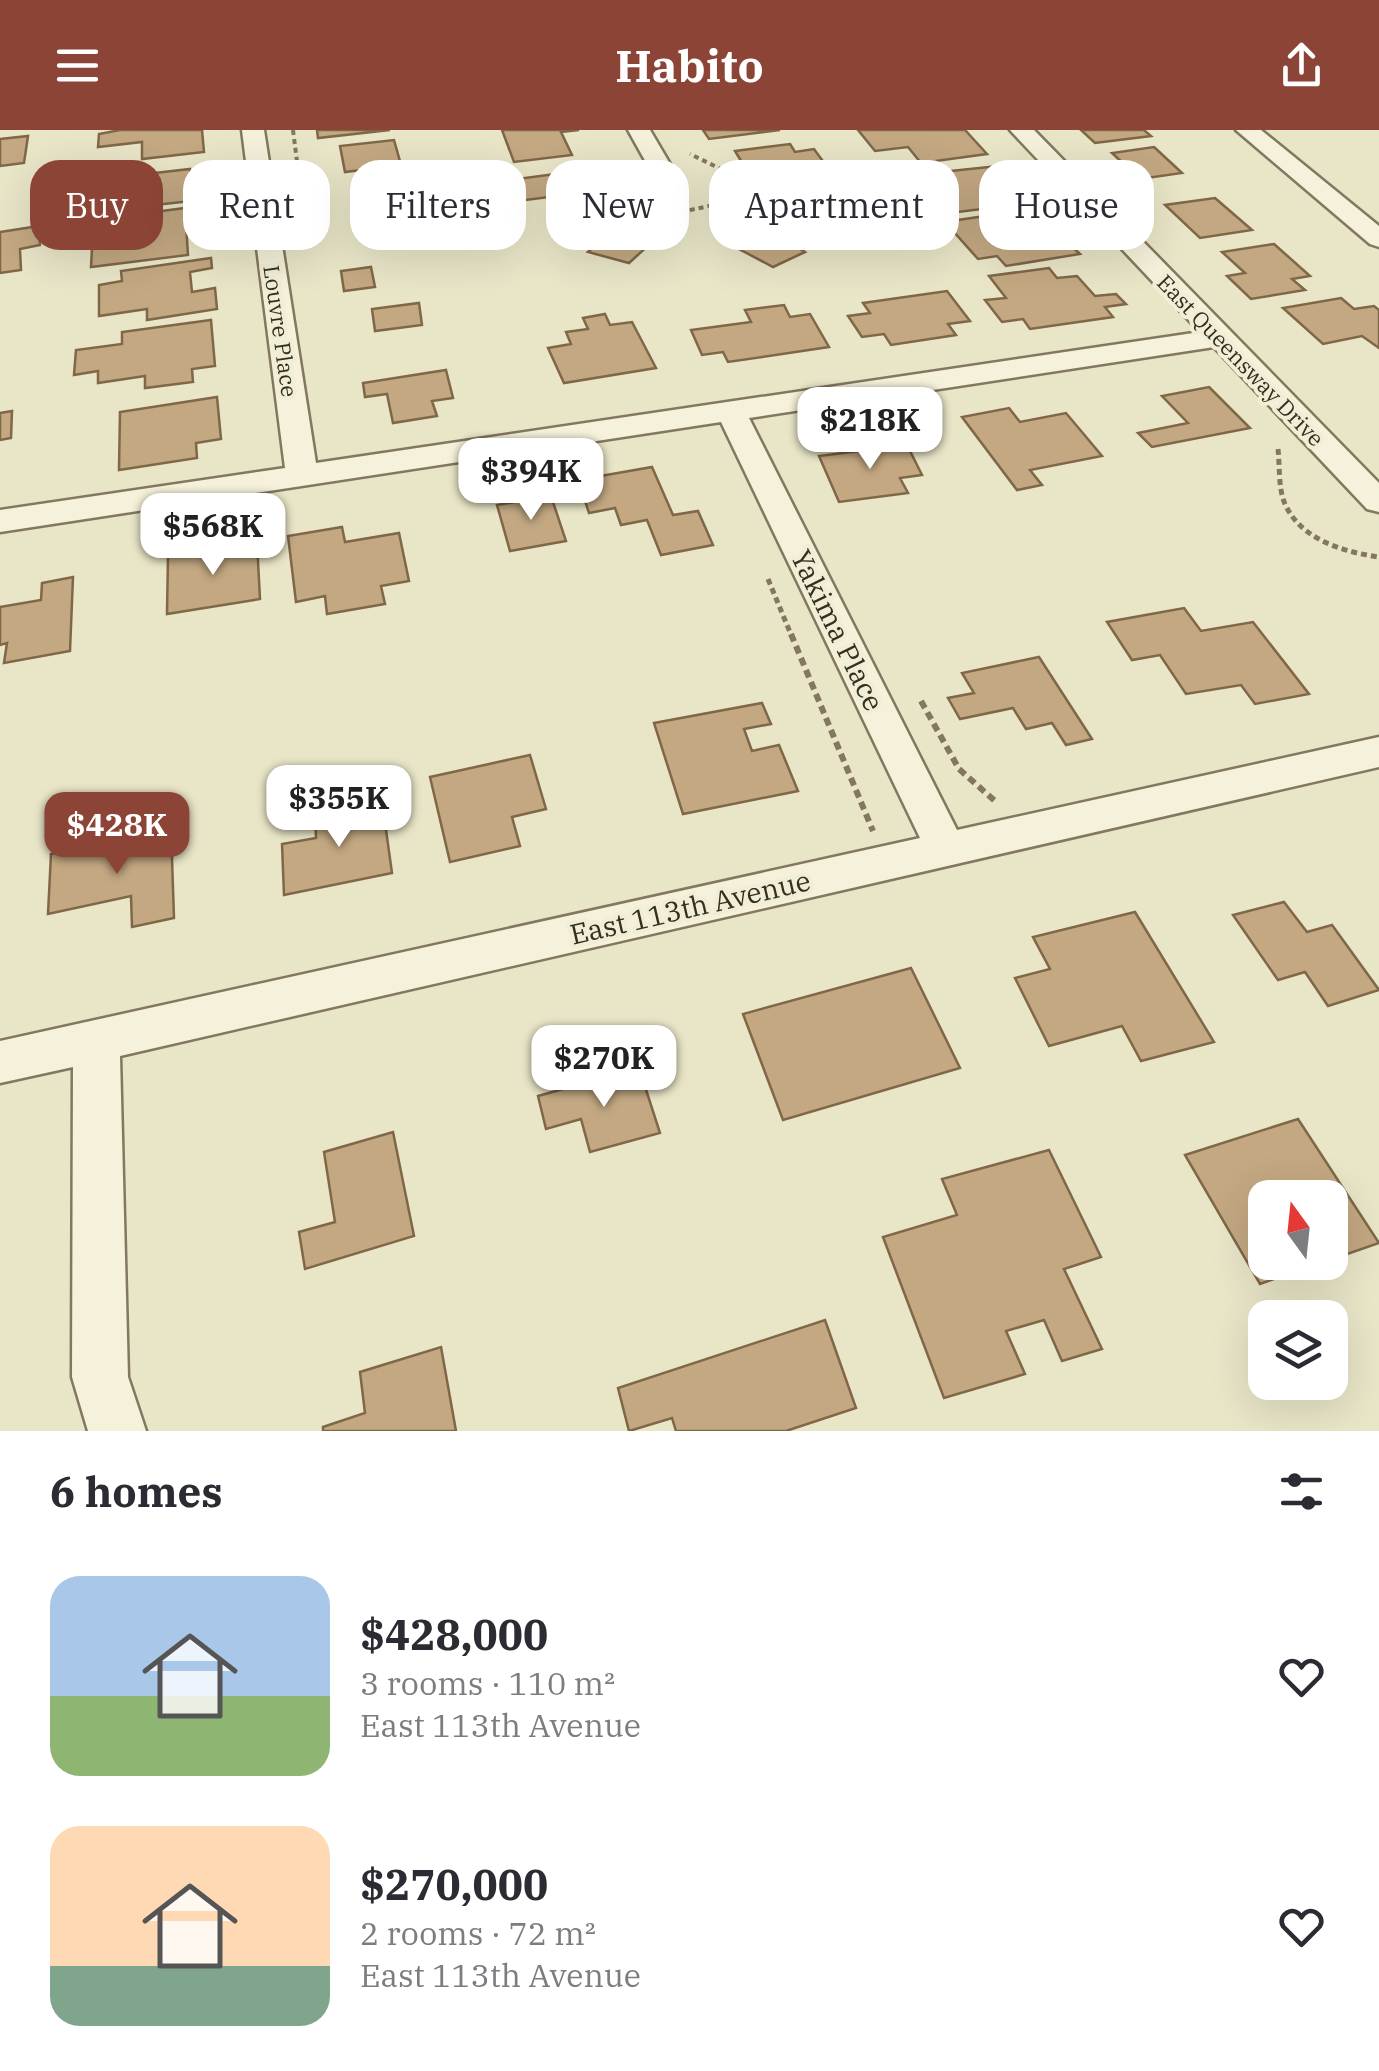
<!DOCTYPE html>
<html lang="en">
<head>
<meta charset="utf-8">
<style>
	body { margin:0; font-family:"IBM Plex Serif",serif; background:#f2f2f3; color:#2b2b33; height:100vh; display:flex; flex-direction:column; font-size:38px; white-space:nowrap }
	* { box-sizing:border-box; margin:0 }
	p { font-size:32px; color:#7c7c81 }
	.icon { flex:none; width:55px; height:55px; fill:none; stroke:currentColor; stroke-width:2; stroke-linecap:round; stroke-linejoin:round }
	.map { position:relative; height:1301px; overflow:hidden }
	.drawer { display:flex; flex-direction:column; background:#fff; flex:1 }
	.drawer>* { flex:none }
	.hud { position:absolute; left:30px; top:30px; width:1320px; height:90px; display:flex; gap:20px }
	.needle { width:65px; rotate:345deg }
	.fabs { position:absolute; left:1248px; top:1050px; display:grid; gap:20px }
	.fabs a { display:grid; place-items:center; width:100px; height:100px; border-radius:20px; background:#fff; box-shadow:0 10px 40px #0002; font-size:50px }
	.price { position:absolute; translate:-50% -85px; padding:0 22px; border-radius:20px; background:#fff; color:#222; font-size:32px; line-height:65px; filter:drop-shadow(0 2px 5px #0008) }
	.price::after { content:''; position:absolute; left:50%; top:60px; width:30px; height:22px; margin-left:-15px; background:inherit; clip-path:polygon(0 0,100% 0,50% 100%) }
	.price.current { background:#8b4436; color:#fff }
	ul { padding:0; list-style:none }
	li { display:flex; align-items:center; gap:30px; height:250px; padding:0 50px }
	li span { display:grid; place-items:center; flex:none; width:280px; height:200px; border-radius:30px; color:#555 }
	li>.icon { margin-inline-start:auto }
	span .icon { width:120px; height:120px; fill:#fffc; stroke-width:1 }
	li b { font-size:42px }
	h2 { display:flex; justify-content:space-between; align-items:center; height:120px; padding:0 50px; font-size:42px }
	.chip { padding:0 35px; border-radius:30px; background:#fff; box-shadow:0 10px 40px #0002; font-size:35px; line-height:90px }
	.chip.current { background:#8b4436; color:#fff }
	header { display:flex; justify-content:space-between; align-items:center; height:130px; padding:0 50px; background:#8b4436; color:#fff; font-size:45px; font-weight:800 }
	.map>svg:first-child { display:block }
</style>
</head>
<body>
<header><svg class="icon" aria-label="menu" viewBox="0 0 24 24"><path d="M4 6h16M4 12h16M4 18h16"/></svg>Habito<svg class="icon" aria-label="share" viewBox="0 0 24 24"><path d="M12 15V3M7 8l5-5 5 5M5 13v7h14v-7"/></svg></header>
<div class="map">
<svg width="1379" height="1301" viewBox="0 0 1379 1301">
	<rect width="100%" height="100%" fill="#e9e5c7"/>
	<!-- building -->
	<g fill="#c3a882" stroke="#7f6747" stroke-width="2.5">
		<polygon points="202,0 204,22 142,29 142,12 98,17 99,4 120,0"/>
		<polygon points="317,0 390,0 318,8"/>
		<polygon points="502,0 579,0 561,2 572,25 514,32"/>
		<polygon points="703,0 780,0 709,9"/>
		<polygon points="858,0 965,0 987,24 921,33 908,17 875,21"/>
		<polygon points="1081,0 1144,0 1151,6 1095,13"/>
		<polygon points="28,6 24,33 0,36 0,9"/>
		<polygon points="394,10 401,35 345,42 340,16"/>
		<polygon points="790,14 795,22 814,19 825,34 843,32 849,39 831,42 837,50 780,57 763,34 744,36 735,21"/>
		<polygon points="1154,17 1182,43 1140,49 1112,23"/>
		<polygon points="998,36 1031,73 934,85 911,56 949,52 941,42"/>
		<polygon points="190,39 192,71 127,78 128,46"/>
		<polygon points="562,43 573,64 518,71 510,50"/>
		<polygon points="434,59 445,91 377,100 372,78 393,75 391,65"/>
		<polygon points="773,60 812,79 796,86 823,99 792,114 805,122 773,137 720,109 736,101 723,94 755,80 742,73"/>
		<polygon points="1215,68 1252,100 1200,108 1165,75"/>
		<polygon points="185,78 188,125 91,137 92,118 116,115 116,105 92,108 93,99 116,96 116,87"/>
		<polygon points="1018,81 1027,89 1041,87 1080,124 1006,136 997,126 978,129 945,92"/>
		<polygon points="600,88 641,98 630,108 651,113 629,133 588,122 599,112 578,107"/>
		<polygon points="39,96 40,115 20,119 21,140 0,143 0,102"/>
		<polygon points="1274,114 1310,146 1292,149 1305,160 1251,169 1227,146 1245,143 1222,122"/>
		<polygon points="211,128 212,138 190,142 192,162 215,158 217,179 147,190 147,179 99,186 99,155 122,151 121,141"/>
		<polygon points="371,137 375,157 344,161 341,141"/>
		<polygon points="1049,138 1057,148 1077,146 1095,166 1116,164 1126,174 1105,177 1113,187 1030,199 1023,189 1002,192 985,170 1006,168 989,146"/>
		<polygon points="947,161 970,191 948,194 956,205 891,215 884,204 862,207 848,186 870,183 863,173"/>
		<polygon points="1341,168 1354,179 1374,176 1379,180 1379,218 1362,206 1323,214 1283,178"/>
		<polygon points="419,173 422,195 375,201 372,179"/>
		<polygon points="784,175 790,187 810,184 829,217 728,232 723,222 702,225 691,200 751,192 745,180"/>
		<polygon points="605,184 610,195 632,192 656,238 564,253 548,218 571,214 566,202 588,199 583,188"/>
		<polygon points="211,190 215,236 192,239 193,252 145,258 145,246 98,253 98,241 74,245 76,220 122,214 122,202"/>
		<polygon points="446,240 453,268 432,271 437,286 393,293 387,264 365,267 363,253"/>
		<polygon points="1209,257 1250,298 1152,317 1138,303 1188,293 1162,266"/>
		<polygon points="217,267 221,309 196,313 197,328 119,340 120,282"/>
		<polygon points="1009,278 1020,292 1066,283 1102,326 1030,340 1042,355 1017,360 962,287"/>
		<polygon points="12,281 11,308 0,310 0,283"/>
		<polygon points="907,315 922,345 900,348 908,363 839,372 819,326"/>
		<polygon points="652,337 673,385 698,381 713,415 661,425 647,390 621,395 615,378 589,383 578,350"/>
		<polygon points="551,366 566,411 510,421 497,375"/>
		<polygon points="342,397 345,412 399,403 409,451 381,456 385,474 327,484 325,466 296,472 288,406"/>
		<polygon points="257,412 260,469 167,484 168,426"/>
		<polygon points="73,447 70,521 4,533 7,513 0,515 0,477 41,470 42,453"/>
		<polygon points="1184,478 1201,501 1253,492 1309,564 1255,574 1241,555 1186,564 1160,525 1132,530 1107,492"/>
		<polygon points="1039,527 1092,609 1066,615 1052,593 1026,599 1013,578 960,589 948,568 974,563 962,543"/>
		<polygon points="762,573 771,594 744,599 752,621 779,615 798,661 683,684 654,593"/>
		<polygon points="530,625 546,679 512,687 520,716 450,732 430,647"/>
		<polygon points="382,671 392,743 284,765 282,714 316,708 315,684"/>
		<polygon points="171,699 174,788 132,797 131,766 48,784 51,724"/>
		<polygon points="1284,772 1307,802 1332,795 1379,860 1328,876 1305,842 1278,850 1233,785"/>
		<polygon points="1135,782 1214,912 1141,931 1122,896 1049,916 1015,848 1050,839 1033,807"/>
		<polygon points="911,838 960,938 783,990 743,884"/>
		<polygon points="639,938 660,1003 590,1022 581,989 546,999 538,966"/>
		<polygon points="1298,989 1379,1113 1330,1130 1330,1068 1265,1068 1265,1132 1322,1132 1260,1154 1185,1025"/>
		<polygon points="393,1002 414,1106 305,1139 299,1102 335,1092 324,1022"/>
		<polygon points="1049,1020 1101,1127 1064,1139 1102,1219 1062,1231 1044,1190 1006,1201 1025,1244 944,1268 883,1107 957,1085 942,1049"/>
		<polygon points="825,1190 856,1278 786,1301 676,1301 672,1288 629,1301 618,1258"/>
		<polygon points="441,1217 456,1301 323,1301 323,1297 365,1283 360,1242"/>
	</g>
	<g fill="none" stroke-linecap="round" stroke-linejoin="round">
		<!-- street casing -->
		<g stroke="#83785f" stroke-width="5">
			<g id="street">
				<polygon points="242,0 264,0 316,333 1200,202 1010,0 1034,0 1379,353 1379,382 1367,379 1214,217 749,288 957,700 1379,607 1379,637 120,926 128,1247 146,1301 88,1301 72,1247 73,937 0,953 0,911 920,708 721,292 0,402 0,380 285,338"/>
				<polygon points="628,0 650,0 683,56 680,61 662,61"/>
				<polygon points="1236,0 1261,0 1379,96 1379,117 1370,114"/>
			</g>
		</g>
		<!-- path-far2 -->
		<g stroke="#83785f" stroke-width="4" stroke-dasharray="5 4" stroke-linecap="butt">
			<polyline points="293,0 308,118"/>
			<path d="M626 34 613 48C621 71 636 77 659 81"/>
			<polyline points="681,82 723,73 731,57 727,42 690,24"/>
		</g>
		<!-- path-far1 -->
		<g stroke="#83785f" stroke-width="5" stroke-dasharray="6 4" stroke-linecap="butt">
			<path d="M1278 319C1280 337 1278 358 1285 374 1301 410 1344 422 1379 427"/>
			<polyline points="768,449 792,507"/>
		</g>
		<!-- path -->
		<g stroke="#83785f" stroke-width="6" stroke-dasharray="8 5" stroke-linecap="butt">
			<polyline points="791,504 873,701"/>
			<polyline points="921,571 959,639 995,671"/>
		</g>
		<!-- street -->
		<use href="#street" fill="#f5f1da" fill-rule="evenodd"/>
	</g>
	<g text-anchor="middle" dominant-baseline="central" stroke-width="8" stroke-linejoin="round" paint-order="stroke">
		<!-- far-street labels -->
		<g font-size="22" fill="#352e21" stroke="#f1eed6">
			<text transform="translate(281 201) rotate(82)">Louvre Place</text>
			<text transform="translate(1241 230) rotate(46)">East Queensway Drive</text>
		</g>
		<!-- street labels -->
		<g font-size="28" fill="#352e21" stroke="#f1eed6">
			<text transform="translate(838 500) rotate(64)">Yakima Place</text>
			<text transform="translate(690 777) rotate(-13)">East 113th Avenue</text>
		</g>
	</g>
</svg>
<div class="fabs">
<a><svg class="needle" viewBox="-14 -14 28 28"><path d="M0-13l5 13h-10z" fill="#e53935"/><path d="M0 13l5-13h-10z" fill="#7c7c81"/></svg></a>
<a><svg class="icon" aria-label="layers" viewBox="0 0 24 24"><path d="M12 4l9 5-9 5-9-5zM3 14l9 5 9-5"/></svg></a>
</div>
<b class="price" style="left:870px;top:342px">$218K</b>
<b class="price" style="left:531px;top:393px">$394K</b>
<b class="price" style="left:213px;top:448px">$568K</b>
<b class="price" style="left:339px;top:720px">$355K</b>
<b class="price current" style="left:117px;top:747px">$428K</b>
<b class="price" style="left:604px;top:980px">$270K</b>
<div class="hud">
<a class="chip current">Buy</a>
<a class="chip">Rent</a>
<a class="chip">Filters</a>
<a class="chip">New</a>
<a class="chip">Apartment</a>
<a class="chip">House</a>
</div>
</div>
<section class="drawer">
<h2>6 homes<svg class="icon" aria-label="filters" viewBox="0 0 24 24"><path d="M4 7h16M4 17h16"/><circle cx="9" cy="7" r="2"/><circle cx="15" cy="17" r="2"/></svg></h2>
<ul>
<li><span style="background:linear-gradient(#a9c7e8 60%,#8fb573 0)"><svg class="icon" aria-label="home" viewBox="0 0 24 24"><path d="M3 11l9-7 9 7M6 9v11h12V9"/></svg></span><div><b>$428,000</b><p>3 rooms · 110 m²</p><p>East 113th Avenue</p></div><svg class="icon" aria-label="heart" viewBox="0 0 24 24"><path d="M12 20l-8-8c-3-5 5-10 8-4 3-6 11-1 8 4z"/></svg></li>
<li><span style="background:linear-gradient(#ffd9b3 70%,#7fa58c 0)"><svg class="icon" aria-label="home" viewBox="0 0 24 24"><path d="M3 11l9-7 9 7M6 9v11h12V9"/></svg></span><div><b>$270,000</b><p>2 rooms · 72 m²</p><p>East 113th Avenue</p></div><svg class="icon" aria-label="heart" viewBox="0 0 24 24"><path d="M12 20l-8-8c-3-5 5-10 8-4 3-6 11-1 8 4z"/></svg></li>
</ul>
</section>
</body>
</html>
